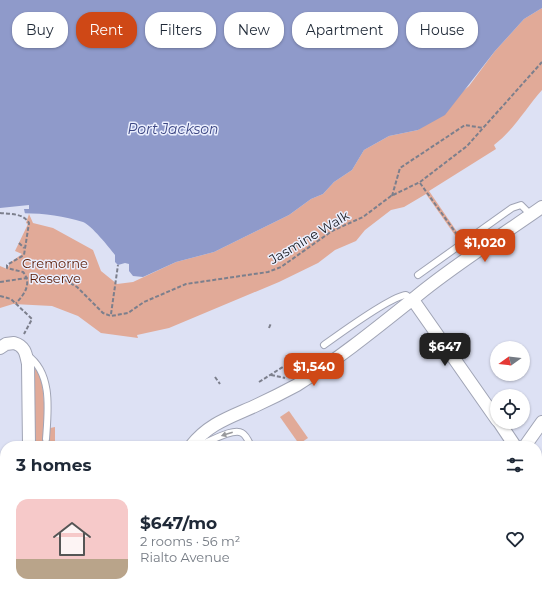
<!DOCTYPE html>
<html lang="en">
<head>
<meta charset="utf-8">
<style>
	body { margin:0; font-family:Montserrat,sans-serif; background:#f2f2f3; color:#1f2937; height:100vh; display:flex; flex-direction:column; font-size:15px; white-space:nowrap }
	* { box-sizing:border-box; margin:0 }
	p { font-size:13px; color:#747a83 }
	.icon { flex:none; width:22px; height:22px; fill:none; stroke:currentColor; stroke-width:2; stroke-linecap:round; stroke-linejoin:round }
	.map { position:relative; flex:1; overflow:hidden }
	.sheet { position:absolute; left:0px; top:441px; width:542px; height:156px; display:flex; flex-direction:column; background:#fff; border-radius:16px 16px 0 0; box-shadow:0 1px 3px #0004 }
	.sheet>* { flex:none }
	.top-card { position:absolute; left:12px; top:12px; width:518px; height:36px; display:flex; gap:8px }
	.needle { width:26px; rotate:255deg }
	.buttons { position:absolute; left:490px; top:341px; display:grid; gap:8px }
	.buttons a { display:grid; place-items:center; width:40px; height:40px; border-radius:50%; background:#fff; box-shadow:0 1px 3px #0004; font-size:20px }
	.price { position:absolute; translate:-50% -34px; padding:0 9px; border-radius:8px; background:#cf4816; color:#fff; font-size:13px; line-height:26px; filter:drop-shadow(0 1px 2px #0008) }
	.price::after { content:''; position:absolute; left:50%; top:24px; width:12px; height:9px; margin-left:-6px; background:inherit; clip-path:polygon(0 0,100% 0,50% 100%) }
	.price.current { background:#222; color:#fff }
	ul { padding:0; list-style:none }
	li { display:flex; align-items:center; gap:12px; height:100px; padding:0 16px }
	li+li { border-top:1px solid #e0e1e3 }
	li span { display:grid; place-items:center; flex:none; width:112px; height:80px; border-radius:12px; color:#555 }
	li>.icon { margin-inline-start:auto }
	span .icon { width:48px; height:48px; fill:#fffc; stroke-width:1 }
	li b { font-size:17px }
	h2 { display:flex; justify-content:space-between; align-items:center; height:48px; padding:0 16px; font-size:17px }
	.chip { padding:0 14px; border-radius:16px; background:#fff; box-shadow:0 1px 3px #0004; font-size:14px; line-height:36px }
	.chip.current { background:#cf4816; color:#fff }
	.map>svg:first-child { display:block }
</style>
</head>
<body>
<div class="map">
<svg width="542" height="597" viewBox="0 0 542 597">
	<rect width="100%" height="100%" fill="#dde1f4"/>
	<!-- green -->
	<g fill="#e1aa98">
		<path d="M542 8V90C526 108 513 131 494 145L496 149 429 191 462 239 459 241 426 194 404 207 391 210 365 230 356 241 335 250 318 263 279 282 169 328 137 335 138 338 101 333 78 316 52 306 13 304 0 308V266L7 269 11 262 22 254 15 251 28 224 26 223 29 214 33 223 53 228 93 250 101 271 117 284 133 282 176 262 214 252 289 215 311 199 323 194 334 182 352 170 364 150 389 136 418 130 469 86 495 51 524 19Z"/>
		<path d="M35 363C47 388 44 415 44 442H49L50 428 55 427V446H33Z"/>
		<polygon points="289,411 308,438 299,444 280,417"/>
	</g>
	<!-- water -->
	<path fill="#8f9aca" d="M0 0H542V8L524 19 495 51 445 115 418 130 389 136 364 150 352 170 334 182 323 194 311 199 289 215 214 252 176 262 143 277 133 276 129 271V264L125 263 118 265 115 262V255C109 247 91 225 83 222 57 214 26 211 0 215Z"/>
	<!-- pier -->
	<polygon fill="#dde1f4" points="29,205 29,209 24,209 25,214 0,217 0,208"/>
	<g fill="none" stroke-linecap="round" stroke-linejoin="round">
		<!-- lane casing -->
		<g stroke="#a0a4b5" stroke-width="8">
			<g id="lane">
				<polyline points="418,275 512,208 521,205 531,215"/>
				<path d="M324 345C338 335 391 296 406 295L413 300"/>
				<path d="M27 355C53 373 48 411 46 439"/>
				<path d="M197 446C208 443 233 427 242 433 246 435 249 442 251 446"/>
				<polyline points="0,466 5,462"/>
				<polyline points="537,471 542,463"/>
				<polyline points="152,597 159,592"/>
				<polyline points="450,597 453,592"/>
			</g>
		</g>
		<!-- street casing -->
		<g stroke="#a0a4b5" stroke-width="14">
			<g id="street">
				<polyline points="413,300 497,420"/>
				<path d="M0 348 6 344 14 343C25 346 26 354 28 364L29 446"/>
				<polyline points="499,422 515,446"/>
				<path d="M191 446C209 423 231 417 257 405 270 399 284 392 297 385 340 358 379 326 418 295 457 263 501 236 542 207"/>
				<polyline points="525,446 542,422"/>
				<polyline points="0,585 5,582"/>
				<polyline points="416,597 420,592"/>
			</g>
		</g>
		<!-- path -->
		<g stroke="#7c7f8c" stroke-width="2" stroke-dasharray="4 2" stroke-linecap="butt">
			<polyline points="420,183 458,236"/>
			<polyline points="392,196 400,168 465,125 483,128"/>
			<path d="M0 213C10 214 23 213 29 223L24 255 7 265V268L23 272C32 283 25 294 16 303"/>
			<polyline points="19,243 24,248"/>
			<polyline points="0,282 40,276 63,279 77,287 103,313 111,316 128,313 144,302 186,284 268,272 281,267 332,231 363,217 391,196 420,182 467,146 542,62"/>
			<polyline points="0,296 11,299 32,319 24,334"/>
			<polyline points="111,314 118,265"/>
			<polyline points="269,328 271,323"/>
			<polyline points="271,375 285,378"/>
			<polyline points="215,377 220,384"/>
			<polyline points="259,382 286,365"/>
			<polyline points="529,592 536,597"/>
		</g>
		<!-- lane -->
		<use href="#lane" stroke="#fff" stroke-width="6"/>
		<!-- street -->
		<use href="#street" stroke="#fff" stroke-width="12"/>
	</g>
	<!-- one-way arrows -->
	<defs><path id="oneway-solid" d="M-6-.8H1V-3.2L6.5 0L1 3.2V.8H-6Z"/></defs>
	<use fill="#97989b" href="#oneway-solid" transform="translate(227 434) rotate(163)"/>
	<g text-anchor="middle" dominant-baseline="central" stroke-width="3" stroke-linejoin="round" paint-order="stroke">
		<!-- street labels -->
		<g font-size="13" fill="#181a20" stroke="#ebeffe">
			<text transform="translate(309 237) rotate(-31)">Jasmine Walk</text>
		</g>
		<!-- park labels -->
		<g font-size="13" fill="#5a1801" stroke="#ebeffe">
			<text x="55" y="263">Cremorne<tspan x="55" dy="15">Reserve</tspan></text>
		</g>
		<!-- water labels -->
		<g font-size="14" font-style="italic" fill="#3d4784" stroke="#ebeffe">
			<text x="173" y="129">Port Jackson</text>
		</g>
	</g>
</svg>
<div class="buttons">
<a><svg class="needle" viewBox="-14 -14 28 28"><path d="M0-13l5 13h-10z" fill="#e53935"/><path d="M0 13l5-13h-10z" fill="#747a83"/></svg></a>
<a><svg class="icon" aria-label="locate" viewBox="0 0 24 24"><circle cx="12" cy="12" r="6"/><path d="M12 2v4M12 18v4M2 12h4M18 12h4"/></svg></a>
</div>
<b class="price" style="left:485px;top:263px">$1,020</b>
<b class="price current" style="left:445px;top:367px">$647</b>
<b class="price" style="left:314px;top:387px">$1,540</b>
<div class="top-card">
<a class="chip">Buy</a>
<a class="chip current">Rent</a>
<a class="chip">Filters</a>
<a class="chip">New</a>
<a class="chip">Apartment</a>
<a class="chip">House</a>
</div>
<section class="sheet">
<h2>3 homes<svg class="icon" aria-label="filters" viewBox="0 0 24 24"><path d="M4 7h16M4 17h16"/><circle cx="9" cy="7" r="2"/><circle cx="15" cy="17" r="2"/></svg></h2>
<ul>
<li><span style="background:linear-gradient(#f6c9c9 75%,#b9a48a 0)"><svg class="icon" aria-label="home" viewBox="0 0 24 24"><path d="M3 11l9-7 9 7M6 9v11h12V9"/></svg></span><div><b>$647/mo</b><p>2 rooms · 56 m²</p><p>Rialto Avenue</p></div><svg class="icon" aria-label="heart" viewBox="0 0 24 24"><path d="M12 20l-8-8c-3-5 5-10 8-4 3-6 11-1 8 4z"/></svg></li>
</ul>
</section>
</div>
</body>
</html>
